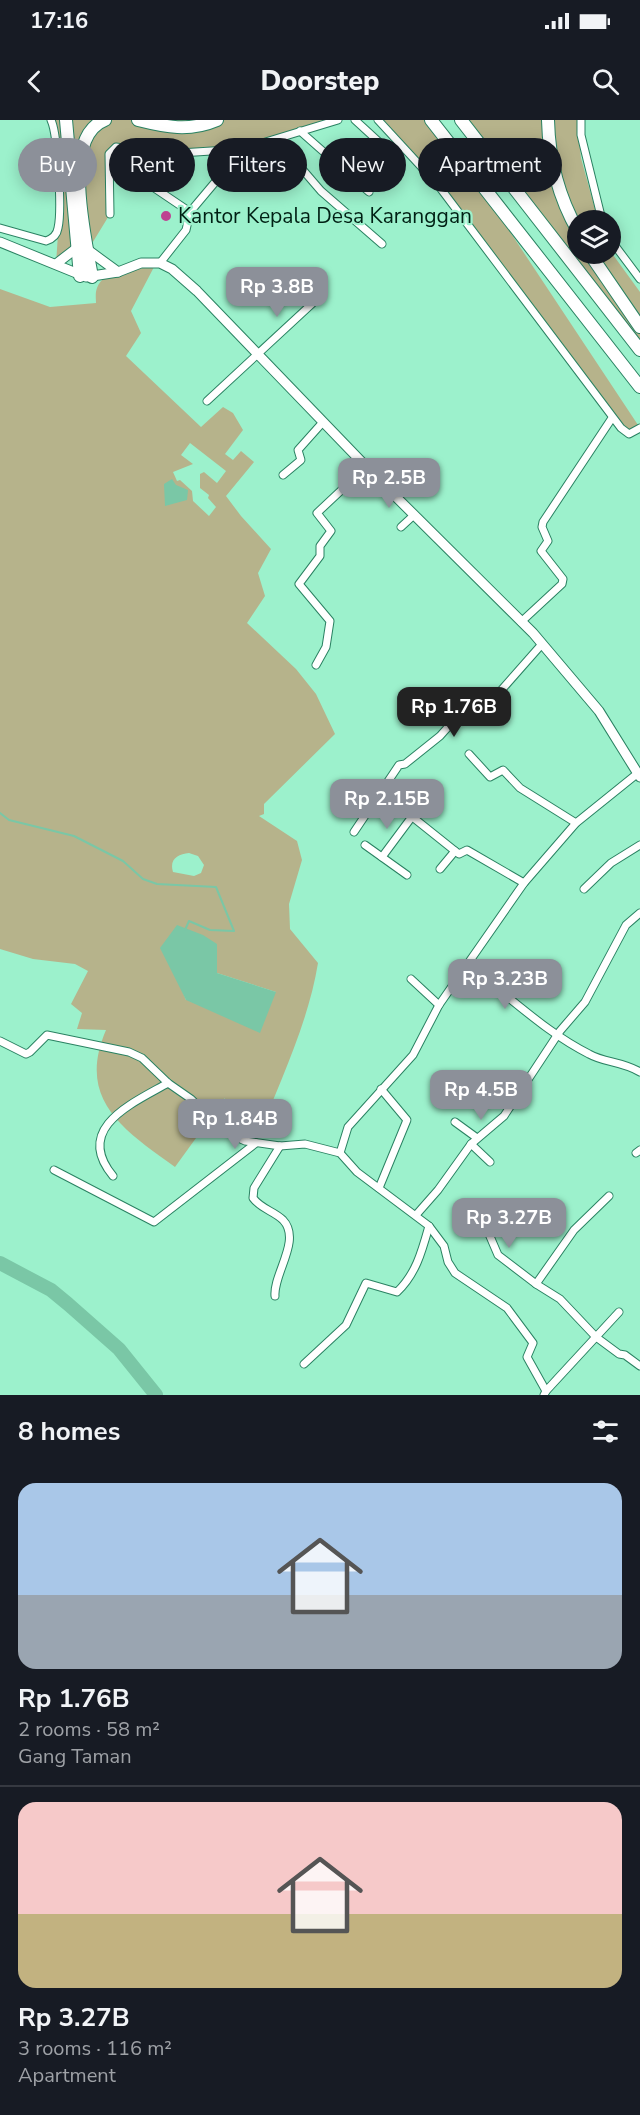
<!DOCTYPE html>
<html lang="en">
<head>
<meta charset="utf-8">
<style>
	body { margin:0; font-family:"Nunito Sans",sans-serif; background:#242831; color:#f1f3f6; height:100vh; display:flex; flex-direction:column; font-size:22px; white-space:nowrap }
	* { box-sizing:border-box; margin:0 }
	p { font-size:20px; color:#9ea1a6 }
	.icon { flex:none; width:33px; height:33px; fill:none; stroke:currentColor; stroke-width:2; stroke-linecap:round; stroke-linejoin:round }
	.map { position:relative; height:1275px; overflow:hidden }
	.details { display:flex; flex-direction:column; background:#171b24; flex:1 }
	.details>* { flex:none }
	.banner { position:absolute; left:18px; top:18px; width:604px; height:54px; display:flex; gap:12px }
	.controls { position:absolute; left:567px; top:90px; display:grid; gap:12px }
	.controls a { display:grid; place-items:center; width:54px; height:54px; border-radius:50%; background:#171b24; box-shadow:0 3px 15px #0003; font-size:30px }
	.price { position:absolute; translate:-50% -51px; padding:0 14px; border-radius:12px; background:#8c9099; color:#fff; font-size:20px; line-height:39px; filter:drop-shadow(0 2px 3px #0008) }
	.price::after { content:''; position:absolute; left:50%; top:36px; width:18px; height:14px; margin-left:-9px; background:inherit; clip-path:polygon(0 0,100% 0,50% 100%) }
	.price.current { background:#222; color:#fff }
	ul { padding:0; list-style:none }
	li { display:grid; align-content:center; gap:12px; height:318px; padding:0 18px }
	li+li { border-top:2px solid #363941 }
	li span { display:grid; place-items:center; height:186px; border-radius:18px; color:#555 }
	li>.icon { margin-inline-start:auto }
	span .icon { width:108px; height:108px; fill:#fffc; stroke-width:1 }
	li b { font-size:26px }
	h2 { display:flex; justify-content:space-between; align-items:center; height:72px; padding:0 18px; font-size:26px }
	.tag { padding:0 21px; border-radius:27px; background:#171b24; box-shadow:0 3px 15px #0003; font-size:21px; line-height:54px }
	.tag.current { background:#8c9099; color:#fff }
	.status { display:flex; justify-content:space-between; align-items:center; height:42px; padding:0 30px; background:#171b24; direction:ltr }
	.status svg { height:16px; fill:currentColor }
	header { display:flex; justify-content:space-between; align-items:center; height:78px; padding:0 18px; background:#171b24; font-size:27px; font-weight:800 }
	.map>svg:first-child { display:block }
</style>
</head>
<body>
<div class="status"><b>17:16</b><svg viewBox="0 0 49 12"><path d="M0 12V9h3v3zM5 12V6h3v6zM10 12V3h3v9zM15 12V0h3v12zM26 1h20v11H26zM47 4h2v5h-2z"/></svg></div>
<header><svg class="icon" aria-label="back" viewBox="0 0 24 24"><path d="M15 5l-7 7 7 7"/></svg>Doorstep<svg class="icon" aria-label="search" viewBox="0 0 24 24"><circle cx="10" cy="10" r="6"/><path d="M15 15l6 6"/></svg></header>
<div class="map">
<svg width="640" height="1275" viewBox="0 0 640 1275">
	<rect width="100%" height="100%" fill="#9cf1cc"/>
	<!-- green -->
	<g fill="#b6b38b" fill-rule="evenodd">
		<polygon points="52,0 338,0 243,29 217,32 112,30 110,94 88,130 79,35 70,38 78,127 56,144 60,84"/>
		<polygon points="378,0 429,0 467,47 640,308 629,314 438,65"/>
		<polygon points="461,0 577,0 581,38 598,100 578,100 578,134 611,132 640,172 640,230"/>
		<path d="M154 147 131 191 141 213 126 236 201 307 223 287 233 293 243 310 225 334 233 340 241 331 254 342 226 376 241 396 271 429 258 453 265 476 247 503 296 549 316 574 335 614 264 684V694L259 696 297 721 302 740 289 784 290 809 318 843C308 905 278 965 256 1023L223 1011 225 978 175 1047C124 1010 76 980 106 910L77 909 82 893 71 884 88 851 75 844 33 839 0 829V169L50 187 96 183C96 179 95 173 97 168 103 149 138 149 154 147ZM190 323 226 351 217 363 204 352 200 354V368L209 375 208 378 216 387 209 396 193 381 192 371 180 360 177 361 173 352 193 344 181 335ZM189 733 198 736 204 745 201 753 194 756 173 752C169 739 178 734 189 733ZM217 824V853L276 872 186 880 176 855Z"/>
	</g>
	<!-- water -->
	<g fill="#7ac7a6">
		<polygon points="172,359 176,365 188,370 187,380 165,386 164,364"/>
		<polygon points="177,805 203,815 217,824 217,853 276,872 260,913 186,880 160,828"/>
	</g>
	<g fill="none" stroke-linecap="round" stroke-linejoin="round">
		<!-- stream -->
		<polyline stroke="#7ac7a6" stroke-width="2" points="0,693 9,700 74,716 123,741 143,759 157,764 216,767 234,811 210,810 189,801 185,810"/>
		<!-- river -->
		<polyline stroke="#7ac7a6" stroke-width="14" points="0,1143 51,1170 68,1184 119,1229 156,1275"/>
		<!-- street casing -->
		<g stroke="#2a8262" stroke-width="9">
			<g id="street">
				<polyline points="355,0 379,22"/>
				<polyline points="378,0 438,65 621,308 629,314 640,308"/>
				<polyline points="581,0 581,15 602,100"/>
				<polyline points="300,11 369,72"/>
				<polyline points="259,24 338,0"/>
				<polyline points="150,65 190,92"/>
				<polyline points="110,94 109,34 116,27 164,34 243,29"/>
				<path d="M0 108 46 121C52 119 57 115 58 108 62 91 58 15 51 0"/>
				<polyline points="610,119 640,159"/>
				<polyline points="160,143 186,110 190,92 243,29 259,24 296,42 321,71 382,124"/>
				<polyline points="207,281 315,181"/>
				<polyline points="283,355 301,340 298,330 323,302"/>
				<polyline points="401,407 414,395"/>
				<polyline points="521,502 562,464 563,459 541,431 548,421 542,407 543,402 612,298"/>
				<polyline points="316,545 326,527 330,501 299,464 320,436 320,426 331,411 317,393 366,347"/>
				<polyline points="469,634 490,657 503,650 520,668 576,703"/>
				<polyline points="380,671 455,731 459,734 467,730 524,763"/>
				<polyline points="354,712 399,645 405,644 440,616 474,578 490,583 542,524"/>
				<polyline points="365,725 407,755"/>
				<polyline points="382,737 411,698"/>
				<polyline points="440,749 455,731"/>
				<polyline points="584,769 611,743 640,725"/>
				<path d="M466 845C508 874 543 911 589 934 605 943 621 941 640 952"/>
				<polyline points="411,859 439,885"/>
				<polyline points="0,921 26,934 30,932 47,915 129,932 142,938 168,963 191,979 223,1011 245,1021 280,1026 305,1024 340,1033 357,1052 429,1106 444,1126 448,1142 455,1153 507,1188 533,1223 527,1237 546,1271 544,1275"/>
				<polyline points="455,1002 477,1018"/>
				<polyline points="471,1024 490,1042"/>
				<polyline points="340,1033 348,1007 413,935 439,885 524,763 576,703 638,653"/>
				<polyline points="636,1033 640,1030"/>
				<polyline points="54,1050 154,1102 256,1023"/>
				<path d="M113 1056C73 1008 133 983 168 963"/>
				<polyline points="379,1068 407,1000 381,969"/>
				<polyline points="609,1076 574,1110 536,1164 560,1179 596,1217 619,1234 625,1235 640,1246"/>
				<polyline points="493,1085 481,1104 489,1114 498,1135 536,1164"/>
				<polyline points="416,1095 438,1070 471,1024 504,996 560,911 585,882 626,805 640,793"/>
				<path d="M275 1176C273 1154 302 1120 283 1100 274 1091 261 1089 253 1078L254 1068 280 1026"/>
				<path d="M304 1244 346 1205 366 1163 397 1172C416 1154 422 1131 429 1106"/>
				<polyline points="546,1271 619,1192"/>
			</g>
		</g>
		<!-- secondary casing -->
		<g stroke="#2a8262" stroke-width="11">
			<g id="secondary">
				<polyline points="0,122 86,157 118,152 141,143 160,143 172,149 197,171 382,363 533,513 599,591 640,657"/>
				<polyline points="88,130 118,152"/>
				<polyline points="56,144 78,127"/>
			</g>
		</g>
		<!-- highway casing -->
		<g stroke="#2a8262" stroke-width="14">
			<g id="highway">
				<polyline points="66,0 80,156"/>
				<path d="M138 0C166 7 189 12 217 0"/>
				<polyline points="431,0 640,267"/>
				<polyline points="461,0 640,230"/>
				<path d="M548 0C549 41 558 76 578 111"/>
				<polyline points="590,134 640,207"/>
				<path d="M92 157C86 120 60 17 105 0"/>
			</g>
		</g>
		<!-- street -->
		<use href="#street" stroke="#fff" stroke-width="7"/>
		<!-- secondary -->
		<use href="#secondary" stroke="#fff" stroke-width="9"/>
		<!-- highway -->
		<use href="#highway" stroke="#fff" stroke-width="12"/>
	</g>
	<!-- markers -->
	<circle fill="#be4291" stroke="#9cf1cc" stroke-width="2" cx="166" cy="96" r="6"/>
	<g text-anchor="middle" dominant-baseline="central" stroke-width="4.5" stroke-linejoin="round" paint-order="stroke">
		<!-- poi labels -->
		<g font-size="21" fill="#002014" stroke="#9cf1cc" text-anchor="start">
			<text x="178" y="96">Kantor Kepala Desa Karanggan</text>
		</g>
	</g>
</svg>
<div class="controls">
<a><svg class="icon" aria-label="layers" viewBox="0 0 24 24"><path d="M12 4l9 5-9 5-9-5zM3 14l9 5 9-5"/></svg></a>
</div>
<b class="price" style="left:277px;top:198px">Rp 3.8B</b>
<b class="price" style="left:389px;top:389px">Rp 2.5B</b>
<b class="price current" style="left:454px;top:618px">Rp 1.76B</b>
<b class="price" style="left:387px;top:710px">Rp 2.15B</b>
<b class="price" style="left:505px;top:890px">Rp 3.23B</b>
<b class="price" style="left:481px;top:1001px">Rp 4.5B</b>
<b class="price" style="left:235px;top:1030px">Rp 1.84B</b>
<b class="price" style="left:509px;top:1129px">Rp 3.27B</b>
<div class="banner">
<a class="tag current">Buy</a>
<a class="tag">Rent</a>
<a class="tag">Filters</a>
<a class="tag">New</a>
<a class="tag">Apartment</a>
</div>
</div>
<section class="details">
<h2>8 homes<svg class="icon" aria-label="filters" viewBox="0 0 24 24"><path d="M4 7h16M4 17h16"/><circle cx="9" cy="7" r="2"/><circle cx="15" cy="17" r="2"/></svg></h2>
<ul>
<li><span style="background:linear-gradient(#a9c7e8 60%,#9aa5b1 0)"><svg class="icon" aria-label="home" viewBox="0 0 24 24"><path d="M3 11l9-7 9 7M6 9v11h12V9"/></svg></span><div><b>Rp 1.76B</b><p>2 rooms · 58 m²</p><p>Gang Taman</p></div></li>
<li><span style="background:linear-gradient(#f6c9c9 60%,#c2b280 0)"><svg class="icon" aria-label="home" viewBox="0 0 24 24"><path d="M3 11l9-7 9 7M6 9v11h12V9"/></svg></span><div><b>Rp 3.27B</b><p>3 rooms · 116 m²</p><p>Apartment</p></div></li>
</ul>
</section>
</body>
</html>
